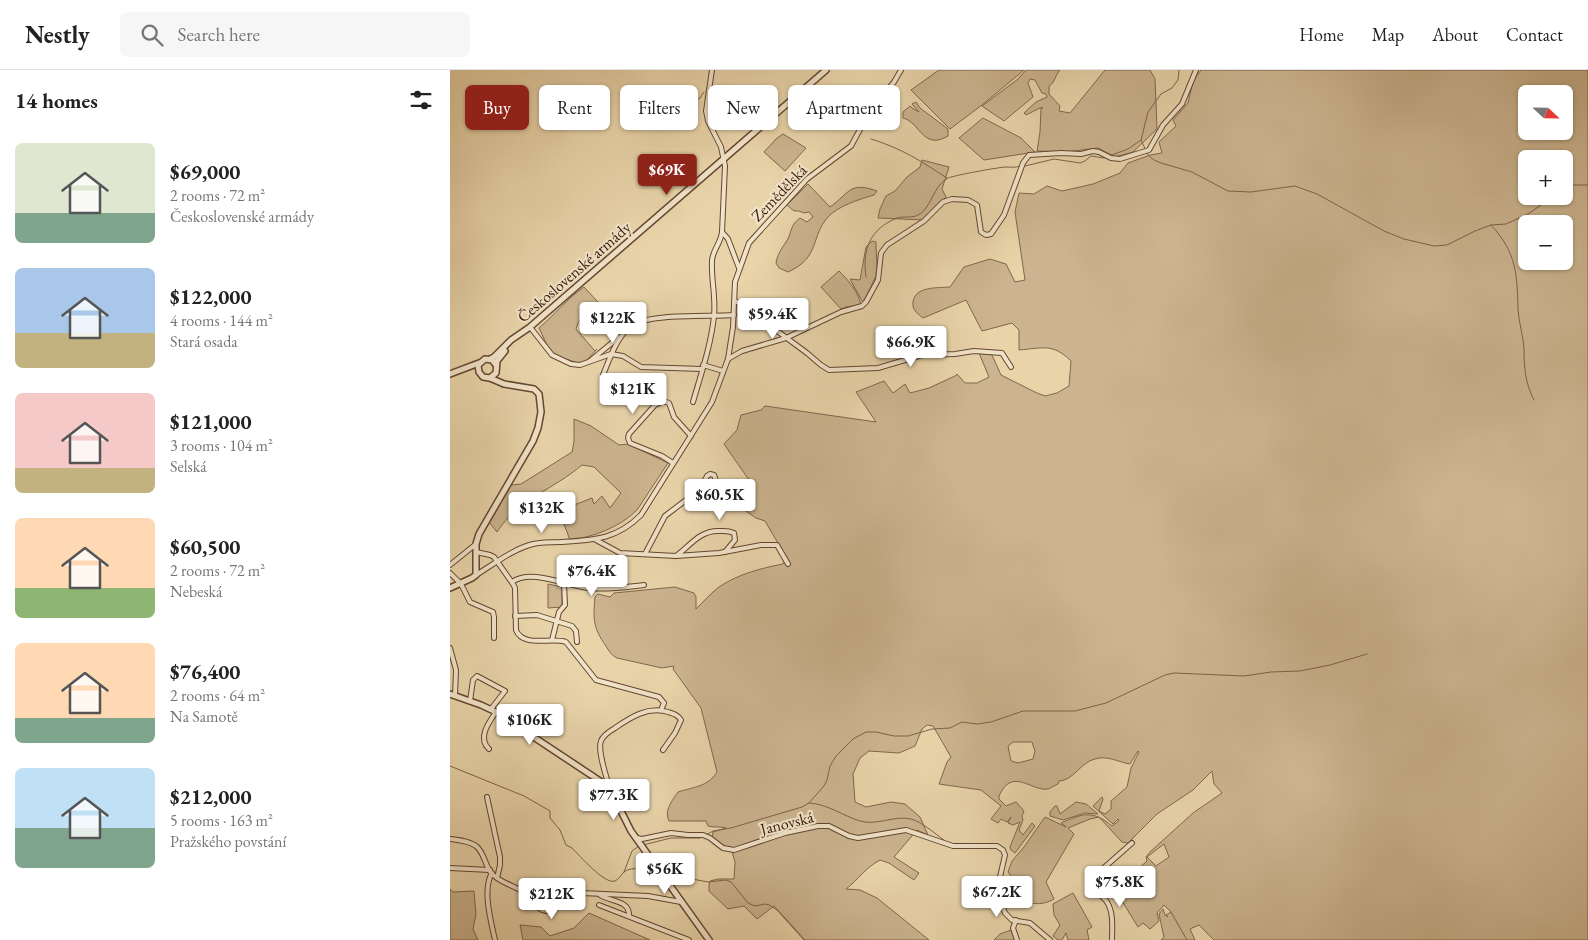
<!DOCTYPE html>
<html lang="en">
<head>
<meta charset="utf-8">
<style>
	body { margin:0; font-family:"EB Garamond",serif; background:#f6f6f6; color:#222; height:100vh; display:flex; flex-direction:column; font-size:19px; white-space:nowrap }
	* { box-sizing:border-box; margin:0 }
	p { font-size:16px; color:#767676 }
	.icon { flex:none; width:28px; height:28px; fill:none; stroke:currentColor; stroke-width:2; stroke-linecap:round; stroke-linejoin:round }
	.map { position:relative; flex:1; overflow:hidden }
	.side { display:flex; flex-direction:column; background:#fff; width:450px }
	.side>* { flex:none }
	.guide { position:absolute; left:15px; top:15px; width:475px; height:45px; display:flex; gap:10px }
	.needle { width:32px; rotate:112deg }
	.fabs { position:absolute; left:1068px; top:15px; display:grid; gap:10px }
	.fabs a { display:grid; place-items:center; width:55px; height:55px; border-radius:8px; background:#fff; box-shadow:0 1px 4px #0004; font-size:25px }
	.price { position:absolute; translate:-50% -42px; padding:0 11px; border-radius:5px; background:#fff; color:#222; font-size:16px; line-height:32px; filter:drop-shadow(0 1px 2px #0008) }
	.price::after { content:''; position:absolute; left:50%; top:30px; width:15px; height:11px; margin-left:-8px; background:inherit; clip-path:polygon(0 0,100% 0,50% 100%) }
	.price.selected { background:#8f2418; color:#fff }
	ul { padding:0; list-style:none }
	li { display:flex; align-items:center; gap:15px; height:125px; padding:0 15px }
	li span { display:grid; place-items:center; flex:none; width:140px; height:100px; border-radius:8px; color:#555 }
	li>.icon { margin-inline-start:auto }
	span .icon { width:60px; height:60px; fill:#fffc; stroke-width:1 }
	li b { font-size:21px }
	h2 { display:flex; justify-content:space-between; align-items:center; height:60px; padding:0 15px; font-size:21px }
	.chip { padding:0 18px; border-radius:8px; background:#fff; box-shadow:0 1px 4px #0004; font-size:18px; line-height:45px }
	.chip.selected { background:#8f2418; color:#fff }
	header { display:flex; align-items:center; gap:30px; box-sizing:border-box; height:70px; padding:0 25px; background:#fff; border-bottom:1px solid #e0e0e0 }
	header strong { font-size:24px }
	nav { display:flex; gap:28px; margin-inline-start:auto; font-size:18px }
	.search { width:350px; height:45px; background:#f6f6f6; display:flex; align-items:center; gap:12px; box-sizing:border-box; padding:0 18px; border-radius:8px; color:#767676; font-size:19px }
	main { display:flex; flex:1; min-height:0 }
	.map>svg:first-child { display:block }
</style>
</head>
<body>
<header>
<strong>Nestly</strong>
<div class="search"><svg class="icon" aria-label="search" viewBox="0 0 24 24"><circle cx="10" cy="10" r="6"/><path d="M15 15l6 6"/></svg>Search here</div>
<nav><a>Home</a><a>Map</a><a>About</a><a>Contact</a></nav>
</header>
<main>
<section class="side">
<h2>14 homes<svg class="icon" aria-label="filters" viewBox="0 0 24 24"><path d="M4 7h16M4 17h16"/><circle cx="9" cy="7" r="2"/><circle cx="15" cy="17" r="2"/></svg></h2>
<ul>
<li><span style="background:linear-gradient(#dfe7d0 70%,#7fa58c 0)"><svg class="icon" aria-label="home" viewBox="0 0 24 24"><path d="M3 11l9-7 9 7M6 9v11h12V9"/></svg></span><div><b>$69,000</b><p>2 rooms · 72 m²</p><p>Československé armády</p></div></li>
<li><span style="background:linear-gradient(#a9c7e8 65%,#c2b280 0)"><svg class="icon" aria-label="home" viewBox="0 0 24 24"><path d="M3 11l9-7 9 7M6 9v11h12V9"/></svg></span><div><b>$122,000</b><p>4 rooms · 144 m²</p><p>Stará osada</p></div></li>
<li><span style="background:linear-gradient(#f6c9c9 75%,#c2b280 0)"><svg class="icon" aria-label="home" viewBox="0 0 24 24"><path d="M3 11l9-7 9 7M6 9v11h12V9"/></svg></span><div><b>$121,000</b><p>3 rooms · 104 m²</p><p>Selská</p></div></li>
<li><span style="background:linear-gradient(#ffd9b3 70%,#8fb573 0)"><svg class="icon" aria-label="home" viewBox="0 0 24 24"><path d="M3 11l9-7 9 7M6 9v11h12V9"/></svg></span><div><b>$60,500</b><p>2 rooms · 72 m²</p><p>Nebeská</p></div></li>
<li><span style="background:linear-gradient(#ffd9b3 75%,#7fa58c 0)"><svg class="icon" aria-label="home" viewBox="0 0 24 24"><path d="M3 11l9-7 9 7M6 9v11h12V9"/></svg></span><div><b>$76,400</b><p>2 rooms · 64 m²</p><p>Na Samotě</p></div></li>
<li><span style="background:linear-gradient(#bfe0f5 60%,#7fa58c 0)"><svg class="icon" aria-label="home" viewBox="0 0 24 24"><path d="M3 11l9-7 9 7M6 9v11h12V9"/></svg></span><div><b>$212,000</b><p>5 rooms · 163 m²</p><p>Pražského povstání</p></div></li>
</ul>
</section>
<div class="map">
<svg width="1138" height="870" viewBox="0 0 1138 870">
	<rect width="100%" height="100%" fill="#e9d4aa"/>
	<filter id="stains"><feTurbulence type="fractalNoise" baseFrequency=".004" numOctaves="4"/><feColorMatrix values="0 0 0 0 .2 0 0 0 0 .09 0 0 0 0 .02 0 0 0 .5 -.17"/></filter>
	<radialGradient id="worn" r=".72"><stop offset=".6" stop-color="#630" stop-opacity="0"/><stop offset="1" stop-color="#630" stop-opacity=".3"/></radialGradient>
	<!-- green -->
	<g fill="#cbb48f" stroke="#81664c" fill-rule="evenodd">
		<polygon points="489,0 574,0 532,35 500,59 461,20"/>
		<path d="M576 0H610C605 5 605 13 599 16V24L610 36 609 41 620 43 655 0H700L705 9 707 59 683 82 665 87 648 78 615 82 587 81 590 62 591 38H593H590L576 45 574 43 586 32 597 27 596 24 592 23 585 10 580 9 578 13 583 27 554 51 532 36 568 9Z"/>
		<path d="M751 0H1138V870H764L749 855 740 859 745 870H711L714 867 709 844 713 839 715 845 718 847 716 845 721 842 714 835 707 843 709 851 700 859 693 853 688 857 672 831 674 828C680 827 690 814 696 809L687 800 697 791 696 787 700 782 743 743 772 723 764 714 762 701 743 720 707 744 678 773 672 772 649 747 640 749 618 758 624 764 596 812 604 829C596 834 583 836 575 830L577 821 565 811 558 802 562 791 574 777 595 747 616 757 611 753C632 744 642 739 662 756L669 751 668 749 663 754 643 736 652 727 653 729 649 741 655 744 661 739V731L677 717 681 698 689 682 688 681 680 694C668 692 657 685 645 689 631 692 623 711 609 711L608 714C605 715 601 718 598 719 582 722 562 696 549 726V729L556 736 566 732 574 741 572 746 573 750 569 760 573 765 582 753 585 756 565 783 561 780 560 777 570 752 563 755 558 753 561 747 557 752 551 749 548 753 541 749 551 736 531 720 489 714 497 692 501 687 483 656 477 655 472 659 465 676 449 683 419 681 410 688 403 704 405 732 416 737 441 732 455 734 470 747 478 765 467 760 444 787 469 803 464 810 439 793 430 790C415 798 409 809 396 819L410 820 427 828 479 870H355L324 836 307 849 294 836 278 839 259 821V815L260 811 268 809H284L285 792 281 778 273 776 262 767 263 762 276 758C270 756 265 758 258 756L256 751H219C214 740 222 731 228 722 243 717 258 717 267 702L251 638 223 599 224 596 212 598 167 588C161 585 159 581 156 576 143 558 143 549 145 527L148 524 160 527 164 523 225 517 244 523 246 527V539C253 532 261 523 269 517 288 504 312 498 333 494L336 487 315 451 306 448 287 435 281 428 285 427 287 421 299 410 274 374 287 360 291 345 311 340 315 336 426 352 406 322 434 311 443 323 455 314 460 323 479 318 505 306 507 304 515 313H527L539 307 529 283 542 285 551 305 587 323 595 326 607 323 619 316 621 291C603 273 593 278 569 280V260L562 253 532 261 516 230 473 248C467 243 462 240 463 232 465 216 488 218 500 217L514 197 540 189 556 194 565 212 575 210 565 142 569 123 584 124 597 116 612 121 643 114 670 103 678 93 700 85 712 83 709 72 726 56 723 50 738 33 743 11ZM1076 24H1114V61H1076ZM1076 89H1114V126H1076ZM1076 154H1114V191H1076ZM563 672H582L585 681 583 689 568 693 561 691 558 676ZM714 774 719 787 706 796 697 787Z"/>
		<path d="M466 32 470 38 498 59V66C473 81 470 52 453 48V42L460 36 462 38 469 42 462 34Z"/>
		<polygon points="533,48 571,68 585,82 534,90 509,68"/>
		<polygon points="333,64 356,78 335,101 314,82 327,68"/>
		<polygon points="472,90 499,97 492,119 496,127 474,150 428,148 430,139 436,126 445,121 457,107 470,97"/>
		<path d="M358 114 380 137C400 123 399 111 427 121L424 125C410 129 388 136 378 147 360 167 371 187 338 202L329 198 326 193C327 185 332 178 336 172 342 164 339 156 350 148L357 152 363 147 359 142 354 143 349 141H344L337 135Z"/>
		<polygon points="422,171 426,172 426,176 427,196 426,206 414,231 412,231 400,209 410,210 416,177"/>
		<path d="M389 201C398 210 408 221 411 235L396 237 391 239 371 217Z"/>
		<path d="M134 217 148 232 128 253 126 259 145 281 147 279 137 290 128 293 104 285 97 275 89 258C104 245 117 229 134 217Z"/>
		<path d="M124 349 141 356 169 375 178 374 218 393 187 440C170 457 144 467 120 470L109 441 142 428 144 434 152 426 160 438 171 423 144 397 132 395C103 420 69 428 47 462L39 452 61 415 71 414 122 382 124 372Z"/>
		<polygon points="98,514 112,517 112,537 98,538"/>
		<polygon points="626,732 636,734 648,744 635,743 613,750 600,746 600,742 605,736 607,736 610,744"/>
		<polygon points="0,819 3,822 24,821 26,844 23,859 28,870 0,870"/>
		<polygon points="623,823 642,857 637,860 639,870 618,870 616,863 612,870 608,870 603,866 610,855 604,845 603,834"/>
		<polygon points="139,843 200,870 73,870 70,855 91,857 100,866 124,858"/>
		<polygon points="561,860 565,870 544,870 550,864"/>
	</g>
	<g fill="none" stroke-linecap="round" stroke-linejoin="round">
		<!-- stream -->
		<g stroke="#7d6249" stroke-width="1">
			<polyline points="235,38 250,28 254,22"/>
			<path d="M421 69C453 79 469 90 497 108"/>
			<polyline points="691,70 698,85 704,90 711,93 742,102 778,121 801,122 845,116 867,124 934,161 954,169 984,176 997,175 1025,161 1041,155 1056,154 1078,144 1104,126"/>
			<polyline points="659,86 678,79 691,70 698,42 711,24 722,18 728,10 729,0"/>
			<polyline points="575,96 604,89 630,93 635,91 641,86 654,88"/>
			<polyline points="1114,120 1124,115 1138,115"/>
			<path d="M1041 155C1067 183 1067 204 1068 240 1069 253 1073 265 1074 278 1074 297 1075 313 1084 330"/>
			<path d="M416 207C412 179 420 159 447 148 453 146 460 148 466 146 481 141 483 115 498 108 506 105 545 98 555 97 560 97 565 98 570 96"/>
			<path d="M0 696 74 726 100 741V748L110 760 116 775 122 778C129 785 155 815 165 811 169 809 171 805 174 802 182 795 198 801 208 803"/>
			<path d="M359 733C378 734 393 746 410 751 427 756 444 745 461 749 472 752 484 763 494 770"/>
			<polyline points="256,765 263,761 281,758 352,737 359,733 374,716 377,710 380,696 386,686 403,669 416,662 426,662 444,666 458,666 482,659 500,658 512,652 527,654 541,652 573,641 625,641 656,633 715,605 724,603 794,606 821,602 850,601 880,595 917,584"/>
			<polyline points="193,775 221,768 250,768 253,767"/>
			<polyline points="174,802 182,781 189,776"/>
			<polyline points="215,804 258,812 276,810 281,812 298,833 305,836 315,834 319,835 327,840 354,870"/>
			<polyline points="721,842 737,870"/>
		</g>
		<!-- minor casing -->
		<g stroke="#644631" stroke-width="6">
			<g id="minor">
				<polyline points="262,0 256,41 258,51 271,77 275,96 272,162 278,169 289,198"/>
				<polyline points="285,231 292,235 357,283 371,295 379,300 428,298 472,285 505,284 524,281 552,283 561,297"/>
				<polyline points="80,257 102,285 121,294 130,295 161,284 173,286 191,297 252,299"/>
				<polyline points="278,289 292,281 336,268 391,242 412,236 416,232 428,210 431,183 437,175 474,151 493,132 502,129 518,130 527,135 531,162 536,165 541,164 554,145 573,93 579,85 611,83 631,84 643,81 649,82 661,88 670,89 699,80 713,55 732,34 746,0"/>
				<polyline points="140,291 169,267"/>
				<polyline points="253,295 273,301"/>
				<path d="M153 305C160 288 166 268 181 256 198 243 261 247 284 245"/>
				<path d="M243 332C251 304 261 275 264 246 266 227 261 210 262 191 262 181 271 173 272 162"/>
				<polyline points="223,393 212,386 180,373 178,368 179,364 205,335 213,331 219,333 224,347 241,366"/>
				<polyline points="146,470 170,483 226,486 269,483 311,475 327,475 338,494"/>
				<path d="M26 482 40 485 44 487 63 514 65 518 66 560C73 578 101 567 116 572L146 610 209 627 214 633 211 640"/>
				<polyline points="195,484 215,446 257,414 261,415 266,411 264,405 260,404 257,406 255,410 257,414"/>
				<path d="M226 486C240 476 249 461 268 461 274 461 278 460 284 463L285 470 275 482"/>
				<polyline points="0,495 26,474"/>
				<polyline points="0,503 11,514 20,532 43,542 44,547 44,568"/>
				<path d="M26 505C44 494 63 479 83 474 92 472 101 472 110 472 143 470 166 470 191 445L262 332 278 289 283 257 285 212 299 173 357 109 401 76 419 43 444 12 451 0"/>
				<path d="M62 512C81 498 117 516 139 518 157 520 176 517 194 515"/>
				<polyline points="65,546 87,545 122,556 126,561 127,572"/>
				<polyline points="102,570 109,542 115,535 114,513"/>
				<polyline points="0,578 6,600 5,626"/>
				<polyline points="20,631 23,610 27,606 55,621 41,639"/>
				<path d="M39 679C27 668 39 652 46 642"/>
				<path d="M160 720C157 708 147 681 151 671 153 665 160 661 165 658 181 647 198 636 218 642 224 644 228 645 231 650L225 663 213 680"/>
				<polyline points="37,727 50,787 50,795 47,808"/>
				<polyline points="187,768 192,769 221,763 238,765 253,765 260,768 273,778 284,780 335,763 368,756 379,756 399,766 408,768 456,760 503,776 547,776 553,780 555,785 547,820 555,843 562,850 580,853 600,870"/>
				<path d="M0 769C9 770 19 771 26 776 34 782 35 795 41 803 51 814 67 816 78 825 84 830 87 842 98 841 110 840 120 826 132 823L198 826 231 832"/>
				<polyline points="0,798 40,800"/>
				<path d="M42 803C32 819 41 852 45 870"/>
				<path d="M150 825C161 832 180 830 179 846"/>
				<polyline points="149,835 239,870"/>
				<polyline points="566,850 563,858 567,870"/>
				<path d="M662 870C662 858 664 843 657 832 654 827 647 823 642 818V811L648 803 682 773"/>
			</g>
		</g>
		<!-- tertiary casing -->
		<g stroke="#644631" stroke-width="8">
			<g id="tertiary">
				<polyline points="40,289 44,287 61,270 80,257 376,0"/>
				<polyline points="0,304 29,293"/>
				<polyline points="40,308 46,303 47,291 55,281"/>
				<polyline points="0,518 22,508 26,505 26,474 29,464 83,371 88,358 91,342 89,324 84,319 54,314 40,308 33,307 29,302 28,295 35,289 42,290 46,295"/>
				<polyline points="0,624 31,635 46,642 153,713 164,727 181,761 259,870"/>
			</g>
		</g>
		<!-- minor -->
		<use href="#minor" stroke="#f1e3c8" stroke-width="4"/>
		<!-- tertiary -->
		<use href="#tertiary" stroke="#f1e3c8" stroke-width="5"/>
	</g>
	<g text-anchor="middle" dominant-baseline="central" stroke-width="4.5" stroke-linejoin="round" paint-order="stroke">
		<!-- street labels -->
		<g font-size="16" fill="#371709" stroke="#f1e3c8">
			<text transform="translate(329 123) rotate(-46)">Zemědělská</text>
			<text transform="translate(124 202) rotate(-41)">Československé armády</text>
			<text transform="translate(337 753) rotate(-14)">Janovská</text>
		</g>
	</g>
	<rect width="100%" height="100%" filter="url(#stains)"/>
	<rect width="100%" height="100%" fill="url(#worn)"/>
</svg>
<div class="fabs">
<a><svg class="needle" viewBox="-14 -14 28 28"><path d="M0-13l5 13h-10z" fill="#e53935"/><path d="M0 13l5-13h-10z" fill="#767676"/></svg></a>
<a>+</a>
<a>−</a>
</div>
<b class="price selected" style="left:217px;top:126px">$69K</b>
<b class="price" style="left:323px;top:270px">$59.4K</b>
<b class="price" style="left:163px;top:274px">$122K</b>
<b class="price" style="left:461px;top:298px">$66.9K</b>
<b class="price" style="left:183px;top:345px">$121K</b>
<b class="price" style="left:270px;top:451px">$60.5K</b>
<b class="price" style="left:92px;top:464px">$132K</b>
<b class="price" style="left:142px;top:527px">$76.4K</b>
<b class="price" style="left:80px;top:676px">$106K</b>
<b class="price" style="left:164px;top:751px">$77.3K</b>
<b class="price" style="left:215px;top:825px">$56K</b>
<b class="price" style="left:670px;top:838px">$75.8K</b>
<b class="price" style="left:547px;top:848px">$67.2K</b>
<b class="price" style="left:102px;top:850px">$212K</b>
<div class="guide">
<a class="chip selected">Buy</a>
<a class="chip">Rent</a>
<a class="chip">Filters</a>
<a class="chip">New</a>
<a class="chip">Apartment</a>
</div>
</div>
</main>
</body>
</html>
